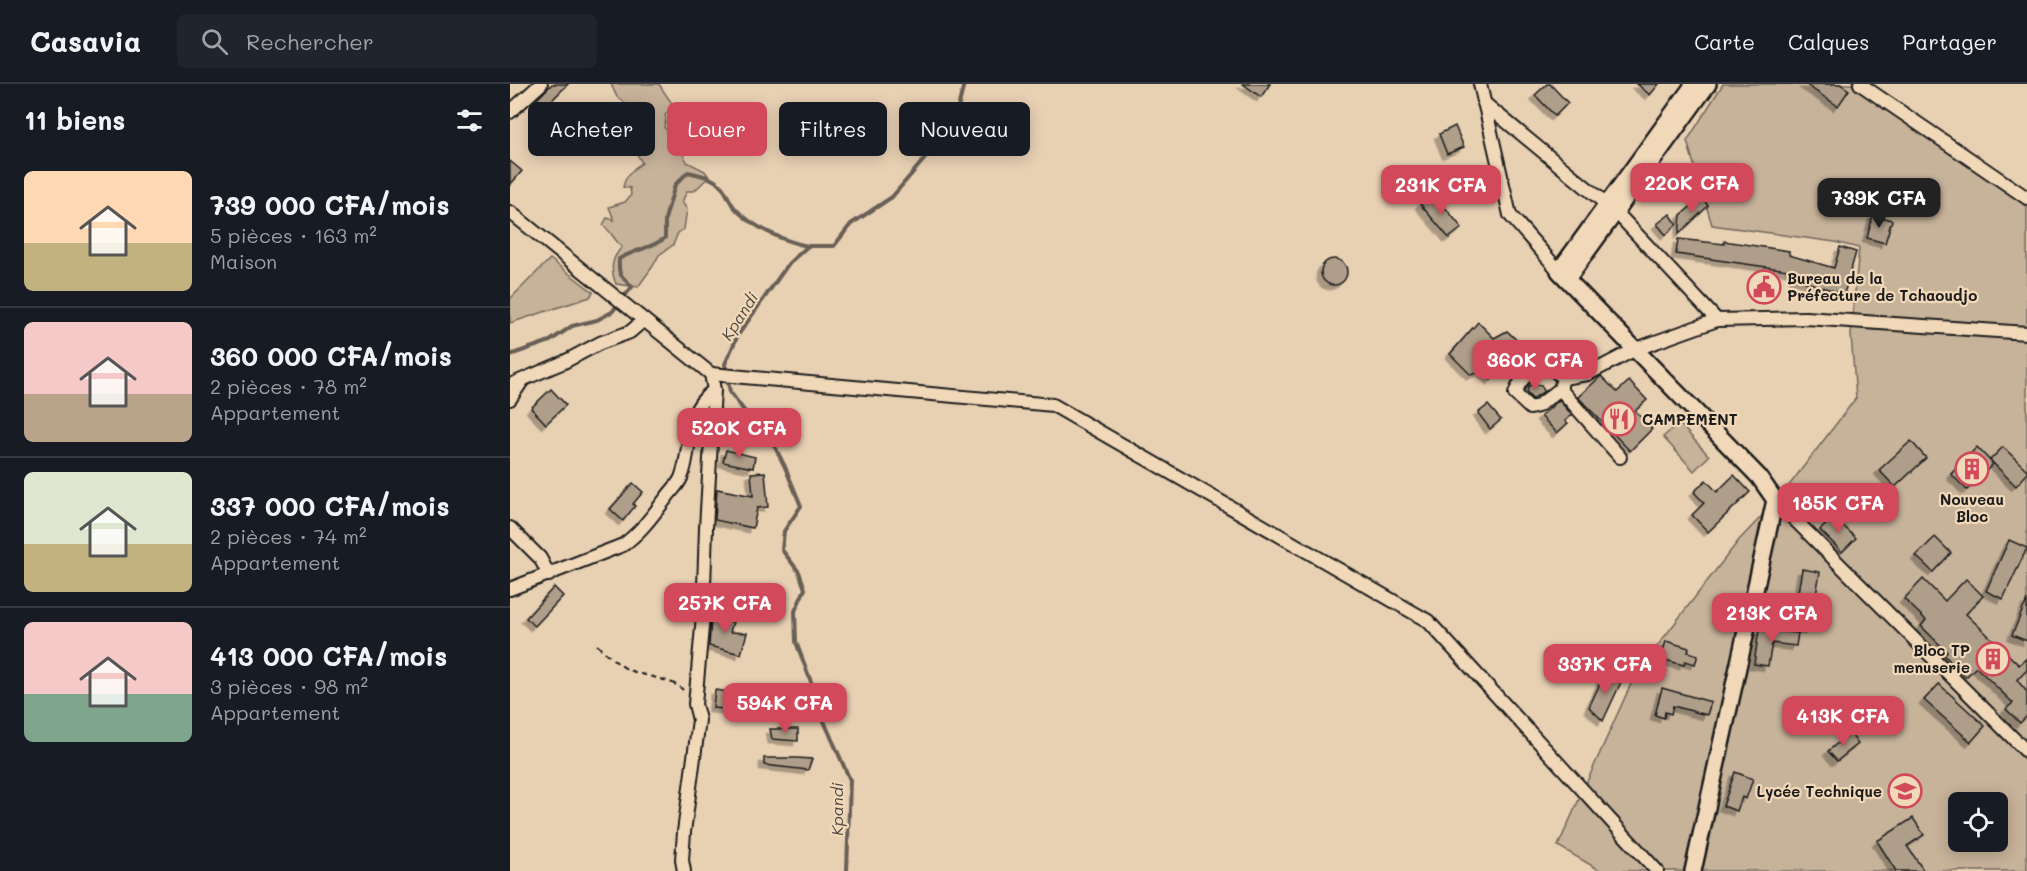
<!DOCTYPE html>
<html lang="fr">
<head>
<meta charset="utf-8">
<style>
	body { margin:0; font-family:Mali,sans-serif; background:#20242c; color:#f1f3f6; height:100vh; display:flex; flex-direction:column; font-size:22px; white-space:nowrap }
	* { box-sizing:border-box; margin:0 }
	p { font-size:20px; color:#9ea1a6 }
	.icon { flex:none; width:33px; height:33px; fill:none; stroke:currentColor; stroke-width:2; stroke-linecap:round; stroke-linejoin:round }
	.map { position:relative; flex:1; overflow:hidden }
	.drawer { display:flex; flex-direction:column; background:#171b24; width:510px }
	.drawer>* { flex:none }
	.guide { position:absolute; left:18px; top:18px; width:570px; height:54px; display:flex; gap:12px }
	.controls { position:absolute; left:1438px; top:708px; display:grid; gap:12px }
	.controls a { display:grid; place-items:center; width:60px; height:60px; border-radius:9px; background:#171b24; box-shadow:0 3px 15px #0003; font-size:30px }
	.price { position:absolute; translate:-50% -51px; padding:0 14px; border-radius:12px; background:#d1495b; color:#fff; font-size:20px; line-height:39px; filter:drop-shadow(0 2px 3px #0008) }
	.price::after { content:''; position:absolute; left:50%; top:36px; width:18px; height:14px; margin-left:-9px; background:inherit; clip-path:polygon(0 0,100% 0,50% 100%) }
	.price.selected { background:#222; color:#fff }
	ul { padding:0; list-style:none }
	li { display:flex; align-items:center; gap:18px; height:150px; padding:0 24px }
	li+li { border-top:2px solid #363941 }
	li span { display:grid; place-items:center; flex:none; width:168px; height:120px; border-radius:9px; color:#555 }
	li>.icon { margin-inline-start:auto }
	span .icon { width:72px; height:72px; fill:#fffc; stroke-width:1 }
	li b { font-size:26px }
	h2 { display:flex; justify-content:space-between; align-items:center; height:72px; padding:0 24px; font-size:26px }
	.chip { padding:0 21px; border-radius:9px; background:#171b24; box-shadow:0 3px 15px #0003; font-size:21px; line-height:54px }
	.chip.selected { background:#d1495b; color:#fff }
	header { display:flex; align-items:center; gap:36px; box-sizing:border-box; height:84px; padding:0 30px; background:#171b24; border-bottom:2px solid #363941 }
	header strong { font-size:28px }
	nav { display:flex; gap:33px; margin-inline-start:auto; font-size:21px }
	.search { width:420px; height:54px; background:#20242c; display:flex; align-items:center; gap:15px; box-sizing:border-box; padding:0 21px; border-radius:9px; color:#9ea1a6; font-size:22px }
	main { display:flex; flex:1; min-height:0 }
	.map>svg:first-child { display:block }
</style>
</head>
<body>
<header>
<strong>Casavia</strong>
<div class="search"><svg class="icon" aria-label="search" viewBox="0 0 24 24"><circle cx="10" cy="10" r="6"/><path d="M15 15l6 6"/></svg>Rechercher</div>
<nav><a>Carte</a><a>Calques</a><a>Partager</a></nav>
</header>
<main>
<section class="drawer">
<h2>11 biens<svg class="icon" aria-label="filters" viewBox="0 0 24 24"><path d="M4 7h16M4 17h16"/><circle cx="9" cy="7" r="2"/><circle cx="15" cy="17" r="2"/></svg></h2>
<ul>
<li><span style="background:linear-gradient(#ffd9b3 60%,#c2b280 0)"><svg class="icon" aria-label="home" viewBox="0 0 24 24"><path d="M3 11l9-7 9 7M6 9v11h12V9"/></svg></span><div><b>739 000 CFA/mois</b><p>5 pièces · 163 m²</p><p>Maison</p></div></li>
<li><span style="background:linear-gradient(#f6c9c9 60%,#b9a48a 0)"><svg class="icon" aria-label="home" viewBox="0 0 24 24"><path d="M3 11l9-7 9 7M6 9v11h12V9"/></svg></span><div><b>360 000 CFA/mois</b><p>2 pièces · 78 m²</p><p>Appartement</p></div></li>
<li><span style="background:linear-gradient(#dfe7d0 60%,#c2b280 0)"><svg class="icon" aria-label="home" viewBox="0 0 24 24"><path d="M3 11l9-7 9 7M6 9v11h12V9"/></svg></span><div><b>337 000 CFA/mois</b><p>2 pièces · 74 m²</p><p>Appartement</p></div></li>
<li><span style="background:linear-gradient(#f6c9c9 60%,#7fa58c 0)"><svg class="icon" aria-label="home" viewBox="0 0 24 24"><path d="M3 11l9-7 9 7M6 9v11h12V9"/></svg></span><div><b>413 000 CFA/mois</b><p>3 pièces · 98 m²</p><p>Appartement</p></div></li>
</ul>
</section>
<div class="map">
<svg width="1517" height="787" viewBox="0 0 1517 787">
	<defs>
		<filter id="shadow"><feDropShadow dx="-4.5" dy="4.5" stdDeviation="0" flood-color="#0004"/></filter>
	</defs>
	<rect width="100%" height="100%" fill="#e8d0b3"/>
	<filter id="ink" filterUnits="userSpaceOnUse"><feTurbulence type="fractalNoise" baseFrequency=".0167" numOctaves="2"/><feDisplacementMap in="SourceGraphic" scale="12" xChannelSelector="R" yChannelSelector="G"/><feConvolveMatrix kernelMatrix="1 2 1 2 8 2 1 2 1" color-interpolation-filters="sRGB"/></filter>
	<g filter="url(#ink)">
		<!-- green -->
		<g fill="#c7b29a" stroke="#72675b" stroke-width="1.5" fill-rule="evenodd">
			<path d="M101 0H149C153 6 161 20 166 23L155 31 156 36 154 43 162 53 161 66 172 68 177 78 195 87 199 93 184 107H177L172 118 177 125 174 145 168 149 163 161 149 171 143 182 128 203 106 200C100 185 101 175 112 163 104 156 101 147 93 141L97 134 104 136 99 123 115 118 121 111 120 104 113 103C115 93 123 84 132 79L126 68 131 56 127 44 126 30 120 22 107 13Z"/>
			<path d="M1213 0H1342L1364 11 1517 106V787H1091L1048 762 1125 591 1229 456 1271 412 1346 314 1341 251 1349 164 1325 158 1202 141 1177 57ZM1449 718H1488V758H1449Z"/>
			<polygon points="40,175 83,208 80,213 0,239 0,215"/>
			<polygon points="1169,339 1199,372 1184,387 1153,353"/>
		</g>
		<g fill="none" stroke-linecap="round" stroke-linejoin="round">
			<!-- stream -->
			<g stroke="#685f54" stroke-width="4">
				<path d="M0 271 40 257 62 242 87 236 102 228 122 203C112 190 108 195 109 175 124 166 142 164 155 154V135L165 101 178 88C191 91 203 93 212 103 217 109 219 117 224 123 240 142 275 158 298 162"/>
				<polyline points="337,787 340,696 306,619 303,603 286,558 285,527 295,505 289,488 272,466 274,447 291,422 275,383 263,359 241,336 220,308 215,280 228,251 279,179 298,162 324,162 341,140 382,113 428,59 447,28 454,0"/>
			</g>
		</g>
		<!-- building -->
		<g fill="#af9e89" stroke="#1c1c1c" stroke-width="1.5" filter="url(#shadow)">
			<polygon points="42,0 58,0 34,24 26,16"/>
			<polygon points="733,0 760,0 751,13"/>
			<polygon points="1037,0 1040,0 1058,19 1045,32 1025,11"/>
			<polygon points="1127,0 1149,0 1140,11"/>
			<polygon points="1295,0 1330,0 1339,6 1328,22"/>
			<polygon points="85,23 96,38 110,27 117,36 87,59 78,47 74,50 65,38"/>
			<polygon points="945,42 954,63 937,70 929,50"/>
			<polygon points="0,77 12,87 0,101"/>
			<polygon points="923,109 952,144 939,154 910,120"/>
			<polygon points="1192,113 1198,122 1169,150 1171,131"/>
			<polygon points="1160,130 1167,140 1156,151 1147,140"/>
			<polygon points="1363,131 1382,136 1375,159 1357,154"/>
			<polygon points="1168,155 1214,160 1214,157 1279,167 1279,171 1324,184 1330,163 1346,168 1334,210 1283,194 1285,187 1166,170"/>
			<circle cx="824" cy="188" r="13"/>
			<polygon points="968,238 984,254 997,247 1015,264 981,296 972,287 961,291 940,270"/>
			<polygon points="1091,292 1107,308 1119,297 1137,316 1125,327 1142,345 1120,367 1068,313"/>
			<polygon points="1022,300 1031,301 1034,307 1022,315 1017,309 1018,303"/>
			<polygon points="41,305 56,321 36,340 21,324"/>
			<polygon points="1049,316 1062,331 1055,337 1058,339 1047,349 1031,332"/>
			<polygon points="978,321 991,336 980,345 968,329"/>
			<polygon points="1401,357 1416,374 1385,403 1369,386"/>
			<polygon points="1467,363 1483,380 1457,406 1441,390"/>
			<polygon points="1493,363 1517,386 1517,390 1506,402 1480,376"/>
			<polygon points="216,366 245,373 243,384 213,378"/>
			<polygon points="255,388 258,423 247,424 243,444 205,436 207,405 243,412 241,389"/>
			<polygon points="1224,391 1240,408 1198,448 1182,431 1194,419 1184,408 1196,396 1207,408"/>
			<polygon points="123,399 133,408 123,420 125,422 113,437 100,425"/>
			<polygon points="1324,433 1346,454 1332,468 1310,446"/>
			<polygon points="1425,453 1441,469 1423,488 1406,472"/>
			<polygon points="1499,456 1517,464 1493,515 1476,507"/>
			<polygon points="1292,485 1310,488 1300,546 1282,543"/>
			<polygon points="1413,495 1435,517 1456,495 1473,512 1456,530 1509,581 1517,574 1517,586 1507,596 1517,608 1517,632 1510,639 1496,625 1503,619 1466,583 1456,593 1434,571 1437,568 1411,542 1416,536 1394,515"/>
			<polygon points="44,503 53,512 25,542 16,534"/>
			<polygon points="1517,516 1517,557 1502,551"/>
			<polygon points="202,522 211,522 211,535 223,538 220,548 237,549 231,570 199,562"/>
			<polygon points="1249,546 1288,549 1286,562 1262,559 1258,582 1244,580"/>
			<polygon points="1156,557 1179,564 1178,568 1188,571 1185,580 1175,577 1174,581 1151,575"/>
			<polygon points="1095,589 1112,596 1093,637 1079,623"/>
			<polygon points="1429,600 1475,642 1461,658 1414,616"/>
			<polygon points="1152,604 1201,618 1197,631 1163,622 1161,630 1155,628 1154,634 1145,631"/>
			<polygon points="205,606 252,613 247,628 203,624"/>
			<polygon points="260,645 288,645 288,657 262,655"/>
			<polygon points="1340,649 1348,660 1327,677 1318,667"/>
			<polygon points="254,674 286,674 302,675 298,686 254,681"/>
			<polygon points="1225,688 1243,695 1236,715 1232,713 1227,727 1213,722"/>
			<polygon points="1403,734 1414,751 1397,762 1414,787 1386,787 1367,757"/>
		</g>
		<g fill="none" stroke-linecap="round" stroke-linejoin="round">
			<!-- minor casing -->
			<g stroke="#1c1c1c" stroke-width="16">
				<g id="minor">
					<polyline points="970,0 1000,131 1049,187"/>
					<polyline points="1350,0 1517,114"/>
					<polyline points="974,19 1106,128 1207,236 1296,234 1517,249"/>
					<polyline points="0,28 31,0"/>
					<polyline points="0,128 201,290 204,306 196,444 193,532 185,620 189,636 174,748 172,776 174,787"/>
					<path d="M1038 281 1053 294 1050 305 1028 322 1020 324 1005 310C1009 296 1023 282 1038 281Z"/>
					<polyline points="201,290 543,321 918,537 1147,787"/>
					<polyline points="1053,294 1078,290 1126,265 1207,236"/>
					<polyline points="0,301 54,278 90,259 120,248 134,236"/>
					<polyline points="1050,305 1110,373"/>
					<polyline points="0,315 12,297"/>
					<polyline points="1265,416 1517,668"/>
					<polyline points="0,444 30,474 39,491"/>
					<path d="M0 505 113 461C131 448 143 431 157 413 161 407 168 401 171 394 184 363 171 330 204 306"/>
				</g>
			</g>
			<!-- major casing -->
			<g stroke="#1c1c1c" stroke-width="20">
				<g id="major">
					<polyline points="1057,195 1198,0"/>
					<polyline points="1183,787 1265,416 1249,393 1049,187 1184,0"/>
				</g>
			</g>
			<!-- path -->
			<path stroke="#1c1c1c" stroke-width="2" stroke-dasharray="6 4.5" stroke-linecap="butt" d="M87 561C96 569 106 579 117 585 133 593 162 594 173 606"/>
			<!-- minor -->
			<use href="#minor" stroke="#f1d8b9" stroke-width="12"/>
			<!-- major -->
			<use href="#major" stroke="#f1d8b9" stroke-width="15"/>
		</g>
	</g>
	<!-- icons -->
	<defs>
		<g id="civic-ring" transform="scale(1.725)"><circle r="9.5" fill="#f1d8b9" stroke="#d1495b" stroke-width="1.5"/><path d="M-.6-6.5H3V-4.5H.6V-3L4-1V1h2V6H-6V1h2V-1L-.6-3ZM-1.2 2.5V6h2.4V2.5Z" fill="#d1495b"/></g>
		<g id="restaurant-ring" transform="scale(1.725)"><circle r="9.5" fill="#f1d8b9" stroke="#d1495b" stroke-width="1.5"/><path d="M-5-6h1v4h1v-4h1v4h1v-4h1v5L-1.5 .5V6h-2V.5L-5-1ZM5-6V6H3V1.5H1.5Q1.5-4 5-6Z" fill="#d1495b"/></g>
		<g id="building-ring" transform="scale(1.725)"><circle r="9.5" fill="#f1d8b9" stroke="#d1495b" stroke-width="1.5"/><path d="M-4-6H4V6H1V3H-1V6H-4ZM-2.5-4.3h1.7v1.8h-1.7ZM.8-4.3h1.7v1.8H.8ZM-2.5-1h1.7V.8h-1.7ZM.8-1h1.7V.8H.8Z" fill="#d1495b"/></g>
		<g id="school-ring" transform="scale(1.725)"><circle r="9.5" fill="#f1d8b9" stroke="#d1495b" stroke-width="1.5"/><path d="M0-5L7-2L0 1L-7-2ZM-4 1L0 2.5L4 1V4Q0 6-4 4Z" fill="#d1495b"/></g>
	</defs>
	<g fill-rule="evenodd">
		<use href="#civic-ring" x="1254" y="203"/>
		<use href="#restaurant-ring" x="1109" y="335"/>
		<use href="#building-ring" x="1462" y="385"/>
		<use href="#building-ring" x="1483" y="575"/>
		<use href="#school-ring" x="1395" y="707"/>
	</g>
	<g text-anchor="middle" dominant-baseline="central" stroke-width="4.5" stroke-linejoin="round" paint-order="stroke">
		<!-- poi labels -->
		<g font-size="15" font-weight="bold" fill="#1c1c1c" stroke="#f1d8b9" text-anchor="start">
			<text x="1277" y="194">Bureau de la<tspan x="1277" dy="17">Préfecture de Tchaoudjo</tspan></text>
			<text x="1132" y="335">CAMPEMENT</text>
			<text x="1462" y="415" text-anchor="middle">Nouveau<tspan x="1462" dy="17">Bloc</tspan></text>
			<text x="1460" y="566" text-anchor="end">Bloc TP<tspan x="1460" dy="17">menuserie</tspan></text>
			<text x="1372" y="707" text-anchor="end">Lycée Technique</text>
		</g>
		<!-- water labels -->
		<g font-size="16" font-style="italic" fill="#4e4841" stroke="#f1d8b9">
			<text transform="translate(229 232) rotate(-57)">Kpandi</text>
			<text transform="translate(326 725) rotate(-90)">Kpandi</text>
		</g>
	</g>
</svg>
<div class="controls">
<a><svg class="icon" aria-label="locate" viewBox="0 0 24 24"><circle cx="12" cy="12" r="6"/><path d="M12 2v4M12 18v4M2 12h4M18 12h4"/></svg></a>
</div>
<b class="price" style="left:1182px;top:130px">220K CFA</b>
<b class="price" style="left:931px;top:132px">231K CFA</b>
<b class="price selected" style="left:1369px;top:145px">739K CFA</b>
<b class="price" style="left:1025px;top:307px">360K CFA</b>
<b class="price" style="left:229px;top:375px">520K CFA</b>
<b class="price" style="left:1328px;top:450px">185K CFA</b>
<b class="price" style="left:215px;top:550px">257K CFA</b>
<b class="price" style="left:1262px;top:560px">213K CFA</b>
<b class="price" style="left:1095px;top:611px">337K CFA</b>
<b class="price" style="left:275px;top:650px">594K CFA</b>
<b class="price" style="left:1333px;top:663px">413K CFA</b>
<div class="guide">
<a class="chip">Acheter</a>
<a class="chip selected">Louer</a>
<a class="chip">Filtres</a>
<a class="chip">Nouveau</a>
</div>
</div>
</main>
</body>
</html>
